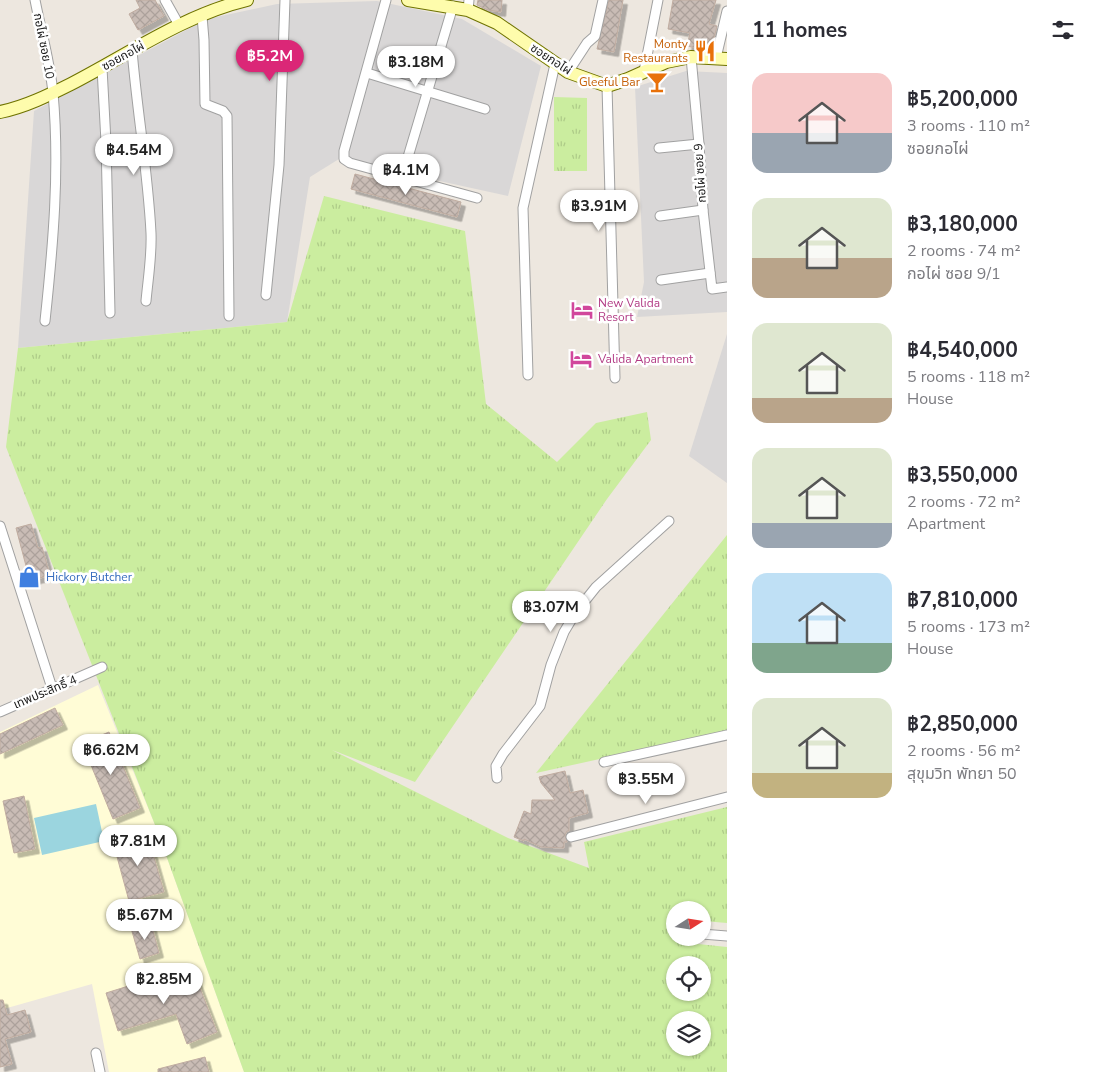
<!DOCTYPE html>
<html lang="en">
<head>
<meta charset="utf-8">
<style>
	body { margin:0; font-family:"Nunito Sans","Noto Sans Thai",sans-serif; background:#f2f2f3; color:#2b2b33; height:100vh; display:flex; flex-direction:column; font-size:19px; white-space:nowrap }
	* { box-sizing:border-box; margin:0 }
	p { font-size:16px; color:#7c7c81 }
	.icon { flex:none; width:28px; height:28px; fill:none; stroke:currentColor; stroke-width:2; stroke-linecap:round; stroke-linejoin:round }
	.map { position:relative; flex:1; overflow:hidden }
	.drawer { display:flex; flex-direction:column; background:#fff; width:375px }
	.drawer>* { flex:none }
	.needle { width:32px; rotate:78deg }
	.controls { position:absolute; left:666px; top:901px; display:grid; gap:10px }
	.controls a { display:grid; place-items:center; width:45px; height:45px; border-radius:50%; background:#fff; box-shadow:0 1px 4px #0004; font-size:25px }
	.price { position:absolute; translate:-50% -42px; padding:0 11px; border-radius:18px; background:#fff; color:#222; font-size:16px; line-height:32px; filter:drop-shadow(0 1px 2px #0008) }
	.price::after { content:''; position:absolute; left:50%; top:30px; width:15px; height:11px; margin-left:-8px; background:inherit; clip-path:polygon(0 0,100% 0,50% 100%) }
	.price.current { background:#db2777; color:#fff }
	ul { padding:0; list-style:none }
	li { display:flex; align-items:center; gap:15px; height:125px; padding:0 25px }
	li span { display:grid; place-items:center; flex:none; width:140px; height:100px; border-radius:15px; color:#555 }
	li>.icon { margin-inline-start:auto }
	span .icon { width:60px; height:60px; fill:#fffc; stroke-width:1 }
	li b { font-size:21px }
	h2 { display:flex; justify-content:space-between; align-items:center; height:60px; padding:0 25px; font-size:21px }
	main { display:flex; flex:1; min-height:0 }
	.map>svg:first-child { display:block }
</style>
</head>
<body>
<main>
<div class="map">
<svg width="727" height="1072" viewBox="0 0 727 1072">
	<defs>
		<pattern id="grass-tufts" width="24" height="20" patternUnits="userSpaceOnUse" patternTransform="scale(1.25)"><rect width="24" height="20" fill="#cbed9f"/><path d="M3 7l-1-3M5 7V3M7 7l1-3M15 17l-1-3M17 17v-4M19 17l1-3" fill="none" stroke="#aecb88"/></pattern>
		<pattern id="building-cross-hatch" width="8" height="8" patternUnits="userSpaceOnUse" patternTransform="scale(1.25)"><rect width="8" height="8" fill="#c9bcb5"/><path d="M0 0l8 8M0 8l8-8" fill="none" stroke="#aca19b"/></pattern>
		<filter id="shadow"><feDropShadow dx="4.5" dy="4.5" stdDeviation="0" flood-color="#0004"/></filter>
	</defs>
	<rect width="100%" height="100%" fill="#ede7df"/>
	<!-- residential -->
	<g fill="#d9d7d7">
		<polygon points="377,1 462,19 541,66 508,196 339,159 310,177 287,322 18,348 34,111 207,19 277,4"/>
		<polygon points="686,71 727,73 727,312 637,317 644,282 635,87"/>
		<polygon points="727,334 727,483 689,456"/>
	</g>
	<!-- education -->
	<polygon fill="#fffcd6" points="98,685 157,830 244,1072 109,1072 92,984 0,1010 0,732"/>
	<!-- grass -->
	<g fill="url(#grass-tufts)" fill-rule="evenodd">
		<polygon points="554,97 587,98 587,171 554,171"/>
		<path d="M324 196 465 231 486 404 557 462 596 423 647 412 651 440 607 499 415 782 332 750 508 838 589 868 584 842 727 807V923L703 921 702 910H675V938H695L698 944 727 947V1072H244L157 830 6 447 18 348 287 322ZM675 965H702V992H675ZM675 1020H702V1048H675Z"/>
		<polygon points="727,535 727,731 536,773"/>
	</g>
	<!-- water -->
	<polygon fill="#9bd5df" points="96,804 104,841 42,855 34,818"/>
	<!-- building -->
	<g fill="url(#building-cross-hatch)" stroke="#c0aca0" filter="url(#shadow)">
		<polygon points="136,0 155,0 164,16 138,30 129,14 140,8"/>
		<polygon points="478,0 502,0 501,12 488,10 477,5"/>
		<polygon points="609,0 623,0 614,52 597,49"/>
		<polygon points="673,0 716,0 709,24 717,26 711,50 700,49 687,46 690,33 668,29"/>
		<polygon points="355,174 461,202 457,217 351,189"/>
		<polygon points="31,524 38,548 42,547 50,575 30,581 16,528"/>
		<polygon points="55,708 63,725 0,754 0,734"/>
		<polygon points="109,732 140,808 113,819 82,743"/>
		<polygon points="565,771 570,793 583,790 588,813 569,818 569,831 567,831 565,835 567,842 564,842 564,848 541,847 524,839 524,841 514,837 524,811 531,814 532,800 555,800 541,783 539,777"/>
		<polygon points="24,796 35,849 14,853 3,801"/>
		<polygon points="147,833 164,892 129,901 113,842"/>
		<polygon points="151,923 159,953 140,959 131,928"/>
		<polygon points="193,970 217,1032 187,1044 176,1014 118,1031 106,993 154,978 156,984"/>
		<polygon points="0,1000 3,1000 7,1015 25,1010 31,1032 5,1039 12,1064 0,1067"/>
		<polygon points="205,1057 209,1072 158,1072 158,1069"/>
	</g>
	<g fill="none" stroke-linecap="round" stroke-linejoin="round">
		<!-- street casing -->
		<g stroke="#a1a1a1" stroke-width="11">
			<g id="street">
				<path d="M35 0C41 31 50 62 53 93 60 169 53 246 45 321"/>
				<polyline points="165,0 179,25"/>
				<polyline points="386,0 344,151 344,159 350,163 477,198"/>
				<polyline points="468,10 469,0"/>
				<polyline points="202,16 204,40 205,104 223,111 227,116 229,316"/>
				<path d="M132 50C137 111 148 172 151 233 152 255 148 279 146 301"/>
				<polyline points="691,57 699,144 703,210 712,289 727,287"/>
				<polyline points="716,58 727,11"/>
				<polyline points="102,68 106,142 110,313"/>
				<polyline points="644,71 658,0"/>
				<polyline points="568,72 587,43 595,36 603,0"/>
				<polyline points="367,73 485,109"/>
				<polyline points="607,86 615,378"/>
				<polyline points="659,148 699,144"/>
				<polyline points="402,177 453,6"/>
				<polyline points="660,216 703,210"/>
				<polyline points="661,280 710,273"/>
				<polyline points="266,295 279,165 285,0"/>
				<polyline points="528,375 523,208 555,64"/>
				<polyline points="0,526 52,688"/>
				<polyline points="0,712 102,667"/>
				<polyline points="604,762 727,735"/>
				<polyline points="497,778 496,766 503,754 540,706 551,665 564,632 576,612 596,587 669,521"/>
				<polyline points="571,837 727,797"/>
				<polyline points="702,934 727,936"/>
				<polyline points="96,1053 100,1072"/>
			</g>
		</g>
		<!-- secondary casing -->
		<g stroke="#6f7300" stroke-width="14">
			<g id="secondary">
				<polyline points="408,0 468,10 497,23 568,72 607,86 628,79 666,62 691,57 727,59"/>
				<path d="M0 112C25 107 49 95 71 84 129 54 184 15 247 0"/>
			</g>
		</g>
		<!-- street -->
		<use href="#street" stroke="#fff" stroke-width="9"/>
		<!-- secondary -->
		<use href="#secondary" stroke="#fefcac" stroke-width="12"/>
	</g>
	<!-- icons -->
	<defs>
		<g id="restaurant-bare" transform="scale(1.725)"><path d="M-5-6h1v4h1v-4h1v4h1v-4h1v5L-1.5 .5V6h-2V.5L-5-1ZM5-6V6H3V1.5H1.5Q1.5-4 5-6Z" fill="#e8710a" stroke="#fff" stroke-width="2.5" paint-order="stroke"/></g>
		<g id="bar-bare" transform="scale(1.725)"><path d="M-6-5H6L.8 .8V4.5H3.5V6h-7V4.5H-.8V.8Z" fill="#e8710a" stroke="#fff" stroke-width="2.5" paint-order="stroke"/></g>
		<g id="hotel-bare" transform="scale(1.725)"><path d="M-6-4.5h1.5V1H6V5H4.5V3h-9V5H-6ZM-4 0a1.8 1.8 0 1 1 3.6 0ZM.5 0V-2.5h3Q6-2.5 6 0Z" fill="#d1479c" stroke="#fff" stroke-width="2.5" paint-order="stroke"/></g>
		<g id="shop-bare" transform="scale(1.725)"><path d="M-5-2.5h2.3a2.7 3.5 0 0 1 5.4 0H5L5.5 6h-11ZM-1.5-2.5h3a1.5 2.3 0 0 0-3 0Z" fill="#3f7fe0" stroke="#fff" stroke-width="2.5" paint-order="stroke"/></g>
	</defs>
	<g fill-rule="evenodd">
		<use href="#restaurant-bare" x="705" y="51"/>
		<use href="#bar-bare" x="657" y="82"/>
		<use href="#hotel-bare" x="582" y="310"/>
		<use href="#hotel-bare" x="581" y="359"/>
		<use href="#shop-bare" x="29" y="577"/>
	</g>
	<g text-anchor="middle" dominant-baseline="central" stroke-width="5" stroke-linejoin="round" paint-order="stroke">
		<!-- food labels -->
		<g font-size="12" fill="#c56008" stroke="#fff" text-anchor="end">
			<text x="688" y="44">Monty<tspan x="688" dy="14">Restaurants</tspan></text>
			<text x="640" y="82">Gleeful Bar</text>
		</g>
		<!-- street labels -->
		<g font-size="12" fill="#1a1a1a" stroke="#fff">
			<text transform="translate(44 46) rotate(79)">กอไผ่ ซอย 10</text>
			<text transform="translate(123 56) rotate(-29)">ซอยกอไผ่</text>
			<text transform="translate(551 59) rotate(33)">ซอยกอไผ่</text>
			<text transform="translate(700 173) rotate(-94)">กอไผ่ ซอย 9</text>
			<text transform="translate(45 692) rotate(-23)">เทพประสิทธิ์ 4</text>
		</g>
		<!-- hotel labels -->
		<g font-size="12" fill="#b23c85" stroke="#fff" text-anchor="start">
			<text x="598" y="303">New Valida<tspan x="598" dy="14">Resort</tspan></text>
			<text x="598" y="359">Valida Apartment</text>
		</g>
		<!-- shop labels -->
		<g font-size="12" fill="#366cbe" stroke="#fff" text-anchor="start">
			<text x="46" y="577">Hickory Butcher</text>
		</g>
	</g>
</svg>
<div class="controls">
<a><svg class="needle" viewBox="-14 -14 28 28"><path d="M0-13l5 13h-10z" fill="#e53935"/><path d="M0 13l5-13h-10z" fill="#7c7c81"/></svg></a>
<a><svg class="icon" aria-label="locate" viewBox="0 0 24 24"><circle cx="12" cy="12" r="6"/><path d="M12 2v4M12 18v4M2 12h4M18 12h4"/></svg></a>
<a><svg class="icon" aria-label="layers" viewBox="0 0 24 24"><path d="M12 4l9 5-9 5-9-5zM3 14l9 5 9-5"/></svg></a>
</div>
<b class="price current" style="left:270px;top:82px">฿5.2M</b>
<b class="price" style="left:416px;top:88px">฿3.18M</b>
<b class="price" style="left:134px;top:176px">฿4.54M</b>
<b class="price" style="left:406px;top:196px">฿4.1M</b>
<b class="price" style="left:599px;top:232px">฿3.91M</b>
<b class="price" style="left:551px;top:633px">฿3.07M</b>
<b class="price" style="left:111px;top:776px">฿6.62M</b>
<b class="price" style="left:646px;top:805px">฿3.55M</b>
<b class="price" style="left:138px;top:867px">฿7.81M</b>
<b class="price" style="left:145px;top:941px">฿5.67M</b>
<b class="price" style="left:164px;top:1005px">฿2.85M</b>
</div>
<section class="drawer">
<h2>11 homes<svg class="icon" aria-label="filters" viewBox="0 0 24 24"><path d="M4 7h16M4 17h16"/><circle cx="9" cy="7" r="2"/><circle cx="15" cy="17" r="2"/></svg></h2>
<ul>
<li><span style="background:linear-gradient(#f6c9c9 60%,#9aa5b1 0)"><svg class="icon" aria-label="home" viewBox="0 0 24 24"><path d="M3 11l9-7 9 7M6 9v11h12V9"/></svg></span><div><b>฿5,200,000</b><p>3 rooms · 110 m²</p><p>ซอยกอไผ่</p></div></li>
<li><span style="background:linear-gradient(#dfe7d0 60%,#b9a48a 0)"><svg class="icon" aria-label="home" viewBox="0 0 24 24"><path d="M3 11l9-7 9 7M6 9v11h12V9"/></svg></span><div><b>฿3,180,000</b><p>2 rooms · 74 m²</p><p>กอไผ่ ซอย 9/1</p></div></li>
<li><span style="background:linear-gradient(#dfe7d0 75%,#b9a48a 0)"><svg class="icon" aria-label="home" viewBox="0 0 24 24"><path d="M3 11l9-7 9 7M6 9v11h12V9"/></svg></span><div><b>฿4,540,000</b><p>5 rooms · 118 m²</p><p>House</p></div></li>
<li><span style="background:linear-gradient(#dfe7d0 75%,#9aa5b1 0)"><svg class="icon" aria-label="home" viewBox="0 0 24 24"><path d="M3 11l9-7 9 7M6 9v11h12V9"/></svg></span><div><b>฿3,550,000</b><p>2 rooms · 72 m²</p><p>Apartment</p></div></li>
<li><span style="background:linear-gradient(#bfe0f5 70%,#7fa58c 0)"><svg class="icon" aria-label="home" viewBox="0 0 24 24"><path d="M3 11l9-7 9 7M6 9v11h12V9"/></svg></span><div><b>฿7,810,000</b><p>5 rooms · 173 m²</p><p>House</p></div></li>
<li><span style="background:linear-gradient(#dfe7d0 75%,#c2b280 0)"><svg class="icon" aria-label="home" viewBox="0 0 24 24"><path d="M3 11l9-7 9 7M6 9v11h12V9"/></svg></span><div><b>฿2,850,000</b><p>2 rooms · 56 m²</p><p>สุขุมวิท พัทยา 50</p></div></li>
</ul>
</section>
</main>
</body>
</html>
